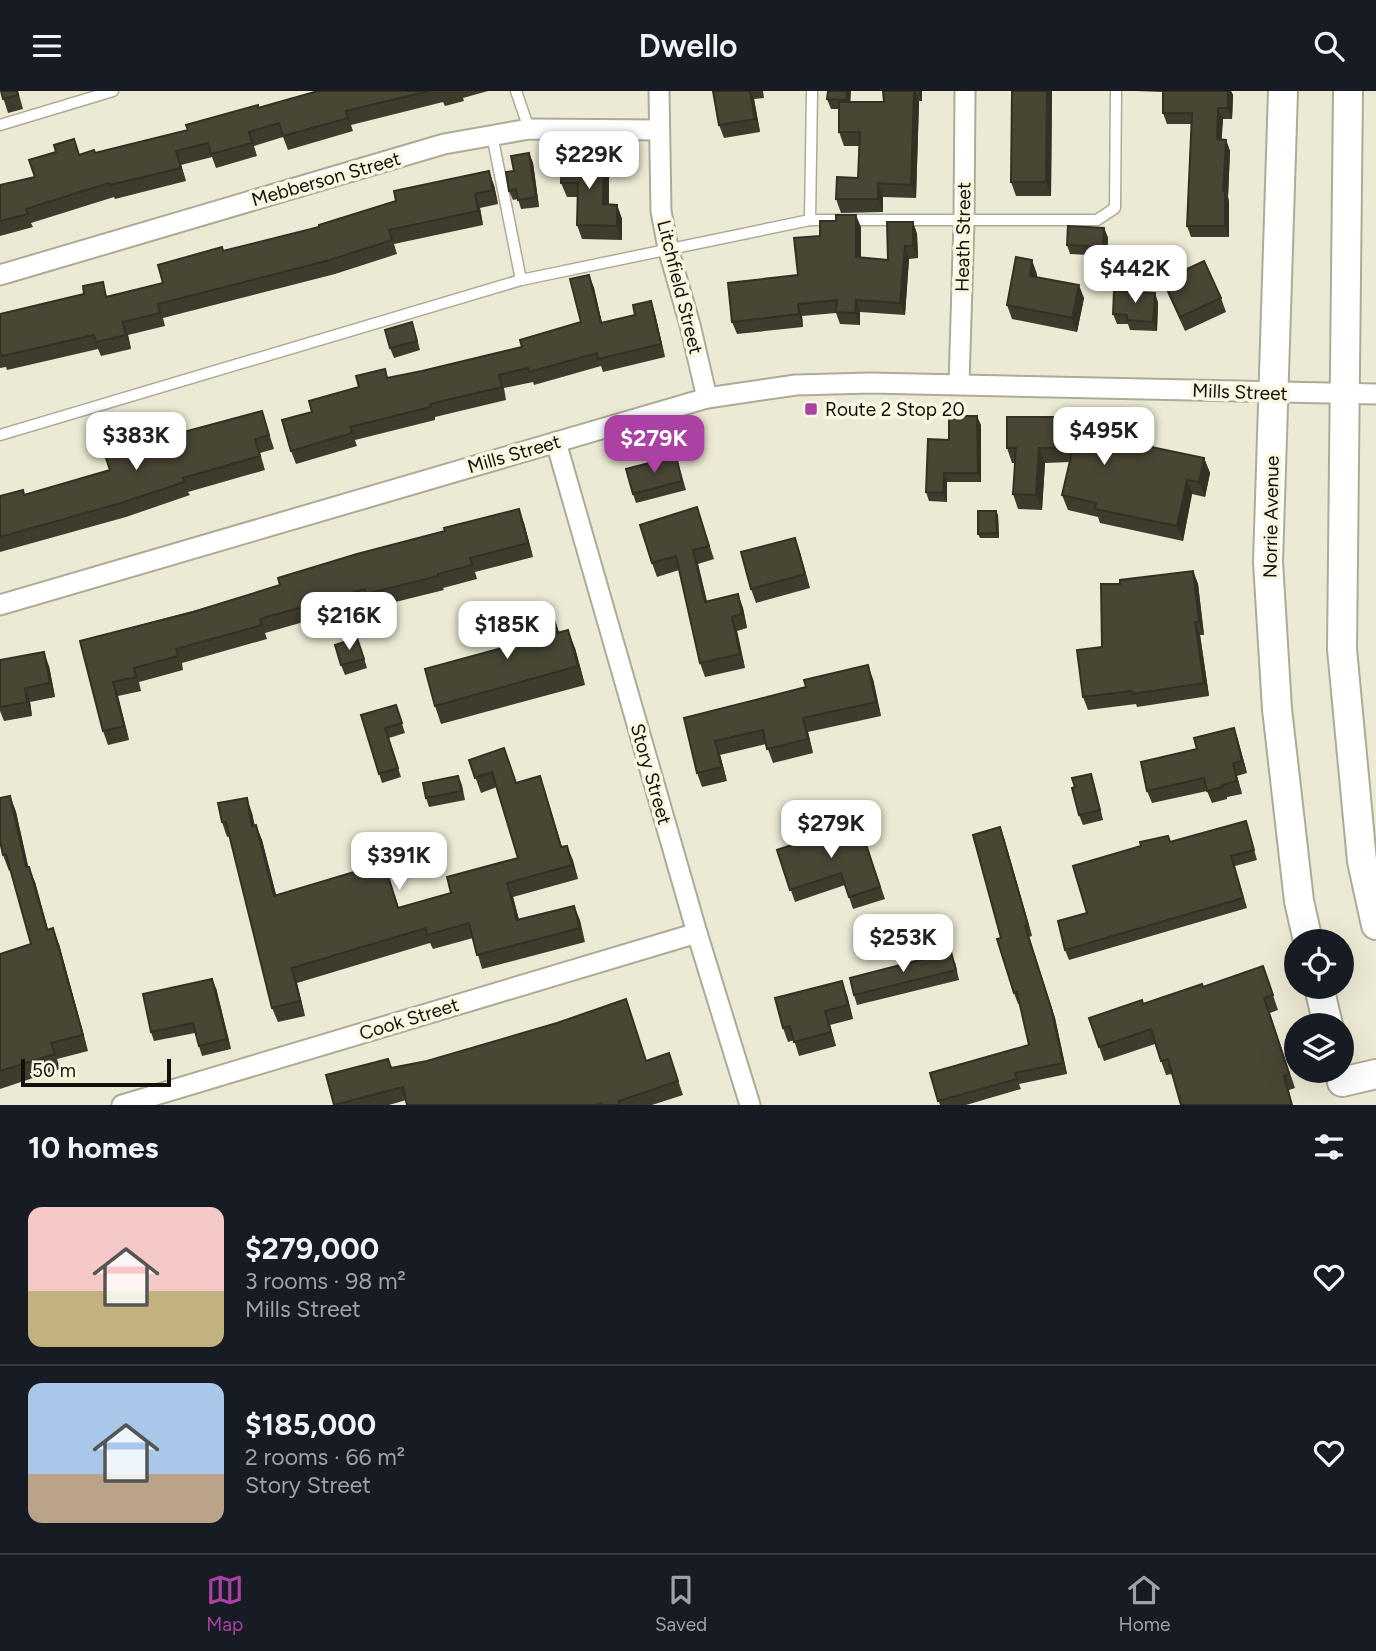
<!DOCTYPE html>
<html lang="en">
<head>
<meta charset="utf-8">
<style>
	body { margin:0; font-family:Figtree,sans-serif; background:#242831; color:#f1f3f6; height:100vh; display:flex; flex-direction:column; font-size:26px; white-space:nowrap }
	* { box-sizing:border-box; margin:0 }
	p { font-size:23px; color:#9ea1a6 }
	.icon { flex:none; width:38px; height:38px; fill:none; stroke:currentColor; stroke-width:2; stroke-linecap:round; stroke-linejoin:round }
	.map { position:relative; height:1014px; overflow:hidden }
	.sheet { display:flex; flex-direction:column; background:#171b24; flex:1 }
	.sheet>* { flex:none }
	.tools { position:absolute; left:1284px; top:838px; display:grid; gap:14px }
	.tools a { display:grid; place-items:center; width:70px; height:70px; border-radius:50%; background:#171b24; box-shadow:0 7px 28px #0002; font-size:35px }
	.scale { position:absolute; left:21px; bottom:18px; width:150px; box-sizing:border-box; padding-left:7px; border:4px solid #121109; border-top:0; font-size:19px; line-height:24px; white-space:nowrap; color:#121109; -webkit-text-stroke:5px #faf7e1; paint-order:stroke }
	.price { position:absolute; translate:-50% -60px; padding:0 16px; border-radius:14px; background:#fff; color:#222; font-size:23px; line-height:46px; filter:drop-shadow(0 2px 4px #0008) }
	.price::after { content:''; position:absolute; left:50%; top:42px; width:21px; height:16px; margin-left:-10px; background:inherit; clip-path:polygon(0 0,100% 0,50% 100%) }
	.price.active { background:#ab41a2; color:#fff }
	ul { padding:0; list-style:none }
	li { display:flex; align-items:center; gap:21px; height:175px; padding:0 28px }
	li+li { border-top:2px solid #363941 }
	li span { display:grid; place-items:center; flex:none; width:196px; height:140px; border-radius:14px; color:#555 }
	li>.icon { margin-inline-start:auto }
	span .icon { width:84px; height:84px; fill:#fffc; stroke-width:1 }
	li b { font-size:30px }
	h2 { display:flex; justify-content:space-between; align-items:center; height:84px; padding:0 28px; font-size:30px }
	header { display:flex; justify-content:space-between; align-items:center; height:91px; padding:0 28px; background:#171b24; font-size:32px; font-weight:600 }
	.menu { display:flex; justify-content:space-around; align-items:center; height:98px; border-top:2px solid #363941; background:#171b24; font-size:19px; color:#9ea1a6 }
	.menu a { display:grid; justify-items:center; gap:4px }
	.menu .active { color:#ab41a2 }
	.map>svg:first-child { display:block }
</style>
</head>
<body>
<header><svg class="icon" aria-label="menu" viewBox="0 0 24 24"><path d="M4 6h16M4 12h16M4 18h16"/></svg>Dwello<svg class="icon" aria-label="search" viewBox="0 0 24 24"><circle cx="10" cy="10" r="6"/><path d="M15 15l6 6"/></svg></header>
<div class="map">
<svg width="1376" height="1014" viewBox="0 0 1376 1014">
	<rect width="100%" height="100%" fill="#ecead4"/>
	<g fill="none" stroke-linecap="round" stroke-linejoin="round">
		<!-- service casing -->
		<g stroke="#adab96" stroke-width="13">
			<g id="service">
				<polyline points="516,0 529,38"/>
				<polyline points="0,34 113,0"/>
				<polyline points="492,44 521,189"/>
				<polyline points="810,129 812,0"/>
				<polyline points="0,344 521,189 810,129 1097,129 1115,117 1116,0"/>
			</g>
		</g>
		<!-- minor casing -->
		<g stroke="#adab96" stroke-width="23">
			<g id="minor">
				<polyline points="659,0 661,120 668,157 690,234 707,307"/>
				<polyline points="0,184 444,53 529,38 659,39"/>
				<polyline points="959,293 964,129 965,0"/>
				<polyline points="556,351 697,842 750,1014"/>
				<polyline points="0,514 707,307 796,294 870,292 1376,303"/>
				<polyline points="122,1014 697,842"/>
			</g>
		</g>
		<!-- secondary casing -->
		<g stroke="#adab96" stroke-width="32">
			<g id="secondary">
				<polyline points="1283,0 1268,471 1277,618 1299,810 1308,850"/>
				<polyline points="1348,0 1342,558 1362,770 1376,834"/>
				<polyline points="1319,896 1328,934"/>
				<polyline points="1342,991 1376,983"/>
			</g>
		</g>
		<!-- service -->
		<use href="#service" stroke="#fff" stroke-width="10"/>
		<!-- minor -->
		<use href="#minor" stroke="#fff" stroke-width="19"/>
		<!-- secondary -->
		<use href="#secondary" stroke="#fff" stroke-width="28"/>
	</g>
	<!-- wall -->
	<g fill="#3f3c2d">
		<polygon points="1,0 18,0 23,18 8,22"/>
		<polygon points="318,0 488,0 463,7 464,10 445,15 443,11 351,34 353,40 288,59 283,46 254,55 257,65 216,77 212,66 181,74 186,90 115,108 114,106 31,132 33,136 0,145 0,94 35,86 56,61 80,64 95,62 188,39 258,17"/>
		<polygon points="713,0 763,0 764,7 754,8 760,41 724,47 719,34"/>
		<polygon points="828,0 850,11 884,11 883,0 922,0 922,10 919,10 916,107 883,106 883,121 841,122 836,108 858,87 859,55 844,55 839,41 839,18 831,18 827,8"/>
		<polygon points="1052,0 1051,105 1016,105 1011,91"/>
		<polygon points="1135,0 1231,0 1233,4 1232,28 1223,28 1221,48 1226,49 1230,60 1228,106 1229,111 1229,146 1191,146 1187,135 1191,33 1167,33 1163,22 1163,1"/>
		<polygon points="529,62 533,72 539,116 521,118 518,108 513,109 509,100 514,80"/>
		<polygon points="604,68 609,82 609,114 617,114 622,128 622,149 582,148 577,134 578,106 567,106 561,92"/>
		<polygon points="494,94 498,113 480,117 483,134 394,153 397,163 335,183 163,227 165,235 128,244 131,258 101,265 98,258 7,279 6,276 0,277 0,223 84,203 108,205 163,192 224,160"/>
		<polygon points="913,131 917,143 918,167 909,168 905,224 860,221 860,234 840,233 836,222 802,225 803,236 737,243 732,231 798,184 820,145 861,136 861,167 888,169"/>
		<polygon points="1104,137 1108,147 1107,165 1070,163 1067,154"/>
		<polygon points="1037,183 1037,186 1084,207 1077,241 1012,228 1007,214"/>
		<polygon points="589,184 594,197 602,232 635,224 651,210 655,223 665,266 603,281 601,275 534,294 533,291 504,297 506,309 435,326 435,329 355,349 357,355 296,373 291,360 312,321 388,287 422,280 522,256 581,231"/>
		<polygon points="1163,189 1221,207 1226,221 1185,240 1168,203"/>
		<polygon points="1155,202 1158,212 1157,240 1130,239 1128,233 1117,233 1113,223"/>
		<polygon points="415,240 420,259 394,267 390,257"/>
		<polygon points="262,320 274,358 260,362 265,379 188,401 190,404 126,426 0,461 0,405 25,404 110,379 124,360"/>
		<polygon points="1112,329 1117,344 1116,349 1204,367 1210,382 1205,406 1192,403 1183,450 1100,432 1098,426 1068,419 1062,404 1070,371 1045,372 1042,419 1018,418 1013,403 1015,372 1012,372 1007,357"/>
		<polygon points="981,334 981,391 947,391 947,411 929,410 926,401 949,349"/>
		<polygon points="676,365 686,399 636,412 633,403"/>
		<polygon points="697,416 714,468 698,473 707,510 738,503 743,517 747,537 737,540 745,577 705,586 700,572 679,479 657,486 652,472"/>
		<polygon points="998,424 999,447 980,447 978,443"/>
		<polygon points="524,432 533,466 475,481 477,488 443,497 444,499 371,517 370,512 265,542 267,548 182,572 183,579 139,591 141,600 118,605 129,649 108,654 103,640 80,550"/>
		<polygon points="795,447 810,497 756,512 751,498"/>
		<polygon points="1193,480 1198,493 1204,544 1200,544 1209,605 1137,616 1136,613 1088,619 1083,606 1102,556 1120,493"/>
		<polygon points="556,532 559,541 575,557 585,594 441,633 435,615"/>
		<polygon points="361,557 367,577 345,584 341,574"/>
		<polygon points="0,569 49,575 55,606 30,611 32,625 4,630 0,620"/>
		<polygon points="873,588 881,625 808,641 813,662 773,672 766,653 720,664 727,690 702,696 697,682 684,627"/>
		<polygon points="396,614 405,642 389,647 401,686 382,692 361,624"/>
		<polygon points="1234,637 1238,649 1247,682 1237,685 1242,703 1227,706 1227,708 1212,712 1207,700 1152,712 1147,700 1197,658"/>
		<polygon points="469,669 516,692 545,700 562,756 567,755 578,788 513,806 519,829 574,815 585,851 482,878 473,847 433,858 430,852 297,892 305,925 278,931 272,917 230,745 227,746 222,731 252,722 255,735 262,749 276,804 384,772 399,817 451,802 518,767 497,696 481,702"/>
		<polygon points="1091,683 1103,729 1083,734 1079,724 1075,696"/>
		<polygon points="458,685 462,694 465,709 429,716 426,707"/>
		<polygon points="10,705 16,721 28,776 35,791 48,838 59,853 88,960 57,968 60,978 0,998 0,863 31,853 10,779 9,780 3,764"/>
		<polygon points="858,729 885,808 853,818 845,794 795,811 777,759 828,742"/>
		<polygon points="1246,730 1257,769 1235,775 1247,817 1069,869 1065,859 1087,822 1170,751"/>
		<polygon points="1004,747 1032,845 1029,846 1055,927 1067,983 1019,993 1021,998 966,1014 940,1014 930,982 1029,954 1020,912 1018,913 1014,902 1001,847"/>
		<polygon points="955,871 959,889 857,914 854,904"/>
		<polygon points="1263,875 1278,919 1270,922 1295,997 1289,999 1172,983 1166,984 1155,953 1104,970 1089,927 1203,896"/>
		<polygon points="216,897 231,958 202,965 195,942 154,950 151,941"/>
		<polygon points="847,904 853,928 830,934 836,955 799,965 794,949 788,951 783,937"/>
		<polygon points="669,962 683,1004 652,1014 407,1014 406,1009 389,1014 334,1014 388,968 392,977 647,970"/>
	</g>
	<!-- shaded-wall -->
	<g fill="#333124">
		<polygon points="750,0 754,8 760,41 755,28"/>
		<polygon points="847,0 851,0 850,19 846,9"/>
		<polygon points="914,0 915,0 919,10 916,107 911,94"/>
		<polygon points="918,0 922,0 922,10"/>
		<polygon points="1047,0 1052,0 1051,105 1046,91"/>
		<polygon points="1228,0 1231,0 1233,4 1232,28 1228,17"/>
		<polygon points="1218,17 1223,28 1221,59 1217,48"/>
		<polygon points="1226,49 1230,60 1228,106 1229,111 1229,146 1225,135 1223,100"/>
		<polygon points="176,60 181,74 186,90 181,77"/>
		<polygon points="529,62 533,72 539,116 536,106"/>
		<polygon points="604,68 609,82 608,127 603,113"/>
		<polygon points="489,80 494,94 498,113 493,99"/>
		<polygon points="878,92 883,106 883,121 878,108"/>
		<polygon points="475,103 480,117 483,134 478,120"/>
		<polygon points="617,114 622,128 622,149 617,135"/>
		<polygon points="856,124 861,136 861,179 856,166"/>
		<polygon points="913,131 917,143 918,167 913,155"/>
		<polygon points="1104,137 1108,147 1107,165 1103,156"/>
		<polygon points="905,155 909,168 905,224 900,212"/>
		<polygon points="1032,169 1037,183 1035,199 1030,185"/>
		<polygon points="589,184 594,197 605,246 601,232"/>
		<polygon points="1079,194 1084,207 1077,241 1072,227"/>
		<polygon points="1155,202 1158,212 1157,240 1153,231"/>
		<polygon points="856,209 860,221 860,234 855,222"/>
		<polygon points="651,210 655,223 665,266 661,253"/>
		<polygon points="798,213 802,225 803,236 799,223"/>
		<polygon points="123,231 128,244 131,258 126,244"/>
		<polygon points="977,325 981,334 981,391 978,382"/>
		<polygon points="1112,329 1117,344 1114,362 1108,347"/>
		<polygon points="1039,357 1045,372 1042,419 1036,404"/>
		<polygon points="1204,367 1210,382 1205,406 1199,391"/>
		<polygon points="944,382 947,391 947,411 943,402"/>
		<polygon points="1187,389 1192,403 1183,450 1177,435"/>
		<polygon points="519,418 524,432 533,466 528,452"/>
		<polygon points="996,420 998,424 999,447 997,442"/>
		<polygon points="795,447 800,461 810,497 805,483"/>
		<polygon points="693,459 698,473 710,525 705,511"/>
		<polygon points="1193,480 1198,493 1204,544 1199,531"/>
		<polygon points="738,503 743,517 747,537 742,523"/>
		<polygon points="550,514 556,532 564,560 557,542"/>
		<polygon points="732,526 737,540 745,577 740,563"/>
		<polygon points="1195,531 1200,544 1209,605 1204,592"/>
		<polygon points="568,539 575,557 585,594 578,575"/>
		<polygon points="44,561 49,575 55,606 50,592"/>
		<polygon points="868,574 873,588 881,625 876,611"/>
		<polygon points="113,591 118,605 129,649 124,635"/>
		<polygon points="25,597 30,611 32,625 27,611"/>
		<polygon points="803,627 808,641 813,662 808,648"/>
		<polygon points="1234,637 1238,649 1247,682 1242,670"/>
		<polygon points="715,650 720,664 727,690 722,676"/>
		<polygon points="1233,672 1237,685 1242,703 1237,690"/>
		<polygon points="1091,683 1094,692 1103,729 1100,719"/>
		<polygon points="540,685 545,700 566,771 561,756"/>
		<polygon points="10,705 16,721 32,792 26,776"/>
		<polygon points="247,707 252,722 257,750 252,735"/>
		<polygon points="256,734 262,749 280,819 274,805"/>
		<polygon points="1000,736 1004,747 1032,845 1028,834"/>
		<polygon points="567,755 573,769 578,788 572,774"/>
		<polygon points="29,776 35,791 52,854 47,839"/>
		<polygon points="507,792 513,806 523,844 517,829"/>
		<polygon points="574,815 580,829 585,851 580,837"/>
		<polygon points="53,837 59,853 88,960 83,944"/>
		<polygon points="1029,846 1055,927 1067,983 1063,972"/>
		<polygon points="292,877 297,892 305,925 300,910"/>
		<polygon points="212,888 216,897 231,958 227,948"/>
		<polygon points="842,890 847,904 853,928 848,914"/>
		<polygon points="825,920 830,934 836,955 831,941"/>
	</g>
	<!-- building -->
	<g fill="#494634" stroke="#333124" stroke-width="2">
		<polygon points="1,0 17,0 18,4 3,8"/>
		<polygon points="318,0 429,0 346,20 348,27 283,45 279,32 249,41 252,52 211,63 208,52 176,60 181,77 110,94 109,92 26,118 28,123 0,130 0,94 35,86 29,69 56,61 54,54 74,48 79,64 94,59 95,62 188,39 186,34 258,14 258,17"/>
		<polygon points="713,0 750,0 755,28 719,34"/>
		<polygon points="828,0 847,0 846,9 827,8"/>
		<polygon points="883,0 914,0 911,94 878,92 878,108 836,108 837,86 858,87 860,41 839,41 839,11 884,11"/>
		<polygon points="1012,0 1047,0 1046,91 1011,91"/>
		<polygon points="1163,0 1228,0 1228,17 1218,17 1217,48 1226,49 1223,100 1225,100 1225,135 1187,135 1192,22 1163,22"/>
		<polygon points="529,62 536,106 518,109 516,98 509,100 506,81 514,80 511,65"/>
		<polygon points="562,67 604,68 603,113 617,114 617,135 577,134 578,92 561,92"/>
		<polygon points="489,80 493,99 475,103 478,120 389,139 392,149 330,169 158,213 160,222 123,231 126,244 96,251 94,244 2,265 1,262 0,262 0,223 84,203 83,195 103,191 106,206 163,192 158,174 222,156 223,160 319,136 319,134 396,110 394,100"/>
		<polygon points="836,124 856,124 856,166 888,169 887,131 913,131 913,155 905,155 900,212 856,209 855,222 836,221 837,209 798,213 799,223 732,231 728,192 798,184 794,147 820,145 820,130 836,130"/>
		<polygon points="1068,135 1104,137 1103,156 1067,154"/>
		<polygon points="1016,166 1032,169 1030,185 1079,194 1072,227 1007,214"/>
		<polygon points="1204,170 1221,207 1180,226 1163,189"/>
		<polygon points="589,184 601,232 635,224 633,214 651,210 661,253 598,268 597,262 529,281 528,277 499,284 502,296 430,313 431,316 350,336 352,342 291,360 282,329 312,321 309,310 359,296 356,285 385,278 387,287 422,280 522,256 520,249 581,231 570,188"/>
		<polygon points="1114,200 1155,202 1153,231 1127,229 1127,224 1113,223"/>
		<polygon points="412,231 417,250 390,257 385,239"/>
		<polygon points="262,320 269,344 255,348 260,365 183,387 185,391 121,412 0,446 0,405 23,399 24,404 110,379 96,338 114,332 124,360 169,345"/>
		<polygon points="949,325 977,325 978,382 944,382 943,402 926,401 928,348 949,349"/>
		<polygon points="1007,326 1088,326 1112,329 1108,347 1204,367 1199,391 1187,389 1177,435 1095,418 1096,412 1062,404 1073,357 1039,357 1036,404 1013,403 1016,357 1007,357"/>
		<polygon points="676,365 682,390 633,403 626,378"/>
		<polygon points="697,416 709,455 693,459 705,511 738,503 742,523 732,526 740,563 700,572 676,465 652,472 640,434"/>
		<polygon points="519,418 528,452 470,467 472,474 438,483 438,485 366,503 365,498 260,528 262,534 176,558 178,565 134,577 136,586 113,591 124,635 103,640 80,550 193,521 280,494 278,487 357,463 445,440 444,437"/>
		<polygon points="978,420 996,420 997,442 978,443"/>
		<polygon points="795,447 805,483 751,498 741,461"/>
		<polygon points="1193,480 1199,531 1195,531 1204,592 1132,603 1132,600 1083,606 1077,559 1102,556 1101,493 1120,493 1120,489"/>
		<polygon points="550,514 557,542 568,539 578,575 435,615 425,578 520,552 512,524"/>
		<polygon points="357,547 364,568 341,574 335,554"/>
		<polygon points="44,561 50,592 25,597 27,611 0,616 0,569"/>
		<polygon points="868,574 876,611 803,627 808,648 767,658 763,639 715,650 722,676 697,682 684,627 806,596 804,589"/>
		<polygon points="396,614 402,632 385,637 398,677 379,683 361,624"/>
		<polygon points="1234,637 1242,670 1233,672 1237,690 1222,694 1223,696 1207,700 1204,687 1147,700 1141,671 1197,658 1194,647"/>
		<polygon points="504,657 516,692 540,685 561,756 567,755 572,774 507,792 517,829 574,815 580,837 477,864 469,832 427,844 426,837 292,877 300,910 272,917 226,731 222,731 218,712 247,707 252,735 256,734 274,805 384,772 398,817 451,802 447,786 518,767 492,681 475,687 469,669"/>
		<polygon points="1091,683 1100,719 1079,724 1072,697 1075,696 1072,687"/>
		<polygon points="458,685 462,700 426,707 423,692"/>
		<polygon points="10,705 26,776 29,776 47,839 53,837 83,944 51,952 55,963 0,980 0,863 31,853 6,763 3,764 0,750 0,707"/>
		<polygon points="858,729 880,796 849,806 841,782 790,799 777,759 828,742 827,739"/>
		<polygon points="1246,730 1254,759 1231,765 1243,807 1065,859 1058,830 1087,822 1073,775 1141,755 1140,751 1168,745 1170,751"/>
		<polygon points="1000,736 1028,834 1025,835 1051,917 1063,972 1015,982 1017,988 938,1010 930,982 1029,954 1017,901 1014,902 997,848 1001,847 973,744"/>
		<polygon points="951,861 956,879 854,904 850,887"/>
		<polygon points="1263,875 1273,904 1264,907 1289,983 1284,985 1292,1014 1181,1014 1168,968 1161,970 1151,938 1099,956 1089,927 1142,909 1143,913 1202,893 1203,896"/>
		<polygon points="212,888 227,948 199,955 193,932 151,941 143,903"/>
		<polygon points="842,890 848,914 825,920 831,941 794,951 790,935 783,937 775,907"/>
		<polygon points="626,908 646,970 669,962 678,990 619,1010 620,1014 602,1014 601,1012 594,1014 407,1014 403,996 334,1014 326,984 388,968 391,977 427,970 557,932"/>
	</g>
	<!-- markers -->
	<rect fill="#ab41a2" stroke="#faf7e1" stroke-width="2.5" x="804" y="311" width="14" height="14" rx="3.5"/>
	<g text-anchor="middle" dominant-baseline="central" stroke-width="7" stroke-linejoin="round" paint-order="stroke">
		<!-- street labels -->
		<g font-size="19" fill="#121109" stroke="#faf7e1">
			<text transform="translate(326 88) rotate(-16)">Mebberson Street</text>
			<text transform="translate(963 146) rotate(-89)">Heath Street</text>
			<text transform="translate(680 196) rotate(76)">Litchfield Street</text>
			<text transform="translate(1240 301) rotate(2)">Mills Street</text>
			<text transform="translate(514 363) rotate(-16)">Mills Street</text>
			<text transform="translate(1271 426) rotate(-89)">Norrie Avenue</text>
			<text transform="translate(651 683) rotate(74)">Story Street</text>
			<text transform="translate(409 928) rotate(-17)">Cook Street</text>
		</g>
		<!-- poi labels -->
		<g font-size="19" fill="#121109" stroke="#faf7e1" text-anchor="start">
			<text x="825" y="318">Route 2 Stop 20</text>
		</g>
	</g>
</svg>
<div class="tools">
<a><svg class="icon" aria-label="locate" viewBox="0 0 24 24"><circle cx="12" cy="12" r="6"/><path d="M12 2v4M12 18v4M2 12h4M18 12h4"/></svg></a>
<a><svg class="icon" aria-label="layers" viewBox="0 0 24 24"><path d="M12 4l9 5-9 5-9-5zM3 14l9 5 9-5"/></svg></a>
</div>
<div class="scale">50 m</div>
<b class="price" style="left:589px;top:100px">$229K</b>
<b class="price" style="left:1135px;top:214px">$442K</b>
<b class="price" style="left:1104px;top:376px">$495K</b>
<b class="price" style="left:136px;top:381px">$383K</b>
<b class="price active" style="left:654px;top:384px">$279K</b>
<b class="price" style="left:349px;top:561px">$216K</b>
<b class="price" style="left:507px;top:570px">$185K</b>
<b class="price" style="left:831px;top:769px">$279K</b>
<b class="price" style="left:399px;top:801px">$391K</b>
<b class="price" style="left:903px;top:883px">$253K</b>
</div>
<section class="sheet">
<h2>10 homes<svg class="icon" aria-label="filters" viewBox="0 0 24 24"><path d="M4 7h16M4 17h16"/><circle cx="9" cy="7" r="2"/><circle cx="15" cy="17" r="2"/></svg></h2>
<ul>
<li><span style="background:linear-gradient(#f6c9c9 60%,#c2b280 0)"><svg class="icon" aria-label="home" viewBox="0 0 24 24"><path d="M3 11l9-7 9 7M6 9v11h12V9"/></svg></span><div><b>$279,000</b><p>3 rooms · 98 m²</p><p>Mills Street</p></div><svg class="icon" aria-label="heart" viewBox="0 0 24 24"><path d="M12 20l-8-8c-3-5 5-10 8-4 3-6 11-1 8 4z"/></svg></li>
<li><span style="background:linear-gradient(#a9c7e8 65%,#b9a48a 0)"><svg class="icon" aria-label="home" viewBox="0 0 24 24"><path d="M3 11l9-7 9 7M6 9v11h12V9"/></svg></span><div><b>$185,000</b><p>2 rooms · 66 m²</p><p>Story Street</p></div><svg class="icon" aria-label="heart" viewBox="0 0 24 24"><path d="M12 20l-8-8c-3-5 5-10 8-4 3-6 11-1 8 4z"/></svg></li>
</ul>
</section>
<nav class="menu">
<a class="active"><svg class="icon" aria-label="map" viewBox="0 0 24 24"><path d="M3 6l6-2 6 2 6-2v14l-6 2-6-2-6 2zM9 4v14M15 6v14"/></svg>Map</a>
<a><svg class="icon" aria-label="saved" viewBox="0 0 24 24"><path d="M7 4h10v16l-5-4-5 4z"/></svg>Saved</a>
<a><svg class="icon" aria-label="home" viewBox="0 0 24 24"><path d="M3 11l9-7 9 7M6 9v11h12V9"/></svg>Home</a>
</nav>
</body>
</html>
